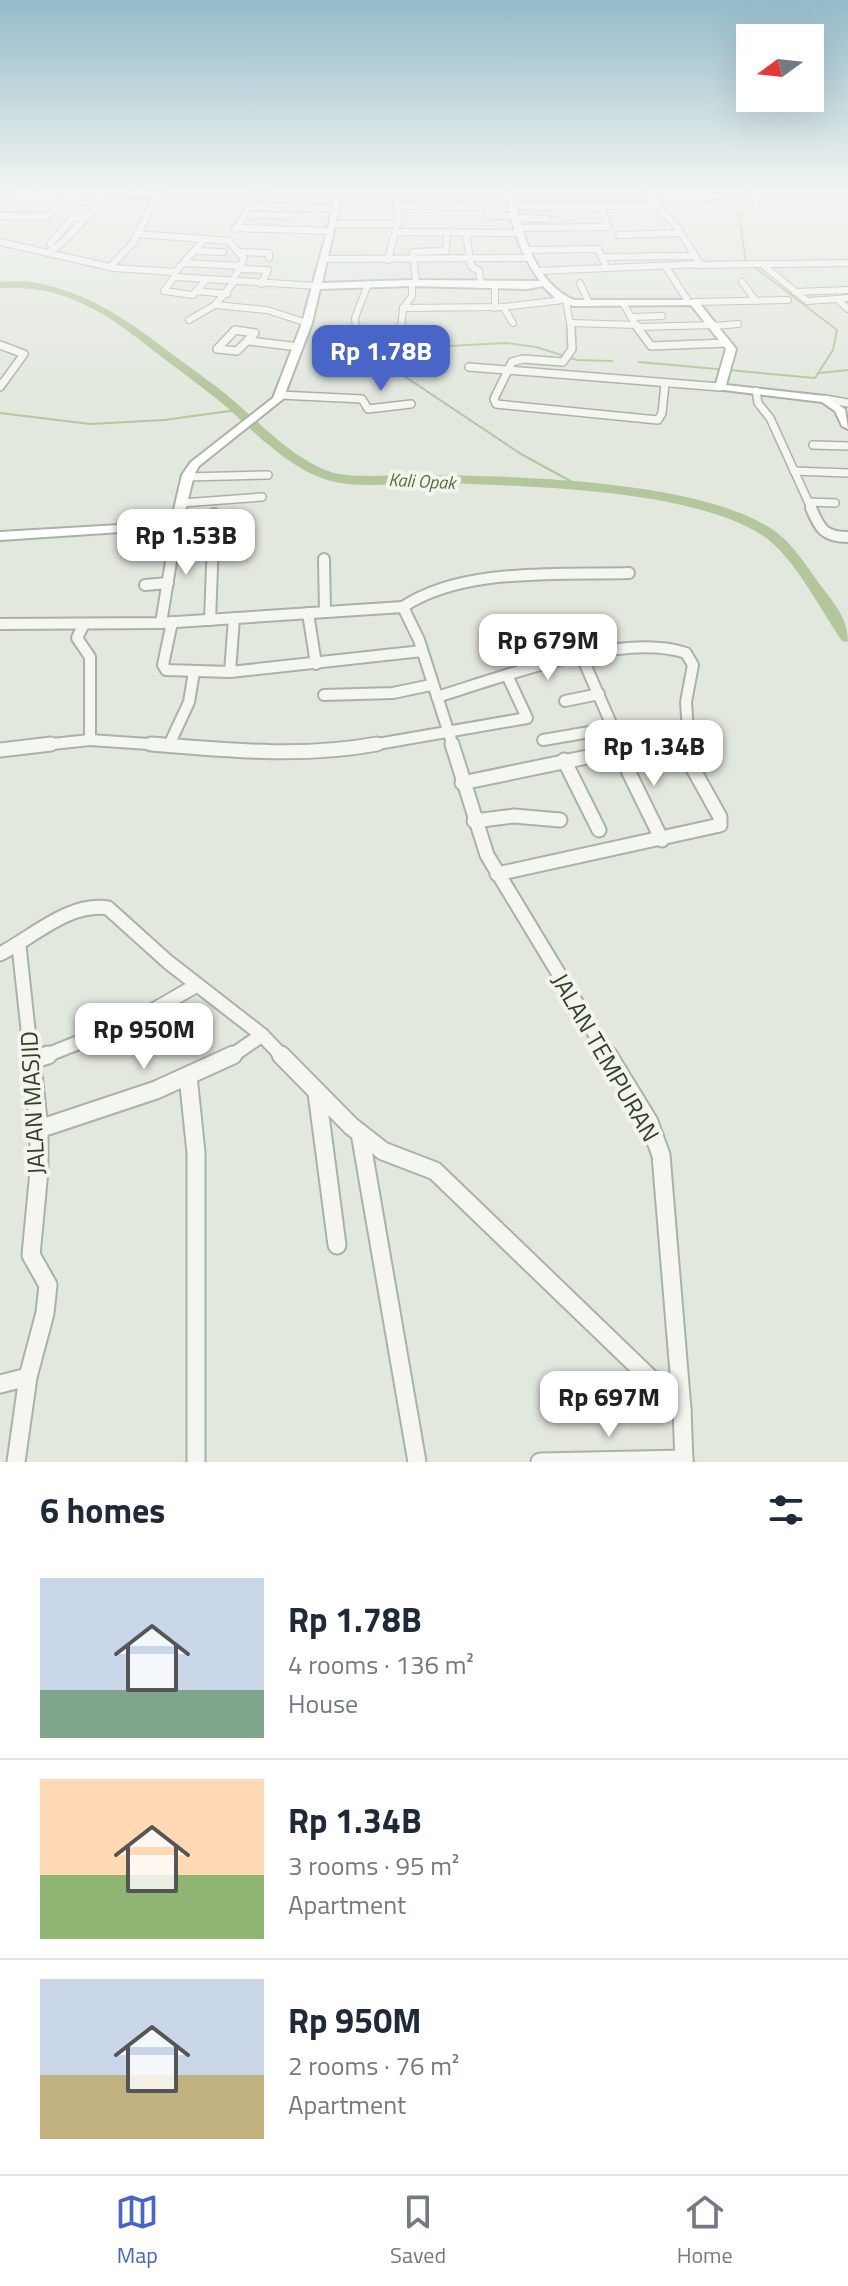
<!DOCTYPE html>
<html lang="en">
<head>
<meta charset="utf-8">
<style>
	body { margin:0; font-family:"Titillium Web",sans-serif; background:#f6f6f7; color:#1f2937; height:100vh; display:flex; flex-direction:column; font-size:30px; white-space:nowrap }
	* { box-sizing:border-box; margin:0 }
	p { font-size:26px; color:#747a83 }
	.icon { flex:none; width:44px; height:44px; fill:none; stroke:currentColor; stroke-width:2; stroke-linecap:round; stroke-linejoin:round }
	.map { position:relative; height:1462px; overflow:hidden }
	.panel { display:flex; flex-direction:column; background:#fff; flex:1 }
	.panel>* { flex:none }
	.needle { width:52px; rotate:255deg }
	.controls { position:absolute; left:736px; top:24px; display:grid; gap:16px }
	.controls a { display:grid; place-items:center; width:88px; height:88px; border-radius:0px; background:#fff; box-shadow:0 8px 32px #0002; font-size:40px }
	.price { position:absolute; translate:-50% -68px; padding:0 18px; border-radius:16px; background:#fff; color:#222; font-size:26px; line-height:52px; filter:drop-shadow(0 2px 4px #0008) }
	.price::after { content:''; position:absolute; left:50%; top:48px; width:24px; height:18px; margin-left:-12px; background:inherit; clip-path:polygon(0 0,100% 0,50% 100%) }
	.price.selected { background:#4965c7; color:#fff }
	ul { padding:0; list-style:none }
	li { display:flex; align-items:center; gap:24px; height:200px; padding:0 40px }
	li+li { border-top:2px solid #e0e1e3 }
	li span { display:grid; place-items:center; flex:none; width:224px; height:160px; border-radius:0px; color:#555 }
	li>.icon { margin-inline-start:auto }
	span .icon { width:96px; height:96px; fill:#fffc; stroke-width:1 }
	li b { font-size:34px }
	h2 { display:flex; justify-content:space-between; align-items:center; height:96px; padding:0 40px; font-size:34px }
	.tabs { display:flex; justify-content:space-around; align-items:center; height:112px; border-top:2px solid #e0e1e3; background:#fff; font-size:22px; color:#747a83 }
	.tabs a { display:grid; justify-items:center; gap:4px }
	.tabs .selected { color:#4965c7 }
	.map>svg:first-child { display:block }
</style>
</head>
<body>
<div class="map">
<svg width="848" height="1462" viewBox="0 0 848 1462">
	<rect width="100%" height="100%" fill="#e3e8df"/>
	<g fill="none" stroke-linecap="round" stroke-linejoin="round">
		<!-- stream -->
		<g stroke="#b3c69c" stroke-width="2">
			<polyline points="746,262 739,216 753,204 750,190"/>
			<polyline points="639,362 815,378 833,350 837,330 753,266"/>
			<polyline points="820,373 848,370"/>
			<polyline points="0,413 90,424 164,420 237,410"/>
			<polyline points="585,489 521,454 383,362 392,349 506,343 536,347 577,360 612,361"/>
		</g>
		<!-- river -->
		<path fill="#b3c69c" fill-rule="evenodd" d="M25 281C86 289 129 321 176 357 196 372 217 386 235 402 265 428 296 461 334 473 365 479 395 474 426 475 516 476 697 480 772 529 790 541 804 562 816 579 831 600 848 616 848 642L842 641C820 609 794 556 762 535 691 489 526 486 441 483 404 482 362 490 327 480 289 468 257 435 229 409 209 392 188 377 167 361 113 319 72 284 0 288V282Z"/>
		<!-- street-far4 casing -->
		<g stroke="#aab2a5" stroke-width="8">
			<g id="street-far4">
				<polyline points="339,193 646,194"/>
				<polyline points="28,198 157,195"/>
				<polyline points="0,199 8,190"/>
				<polyline points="650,200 723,196"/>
				<polyline points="398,206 485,207 490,216 515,216"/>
				<polyline points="512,206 655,206"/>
				<polyline points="0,207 55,190"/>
				<polyline points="253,207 337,208"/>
				<polyline points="246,215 290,216"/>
				<polyline points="0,216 45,217 56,208"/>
				<polyline points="515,218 547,219"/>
				<polyline points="333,224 397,224"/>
				<polyline points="236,228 331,231"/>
				<polyline points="517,228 608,227 601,206"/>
				<polyline points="235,230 261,190"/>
				<polyline points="395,232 518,233"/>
				<polyline points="466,233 471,266 479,271 481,285"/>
				<polyline points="137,234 205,239"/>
				<polyline points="619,235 681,233"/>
				<polyline points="0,242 114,268 175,272 175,277 318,286"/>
				<polyline points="50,244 72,218 82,218"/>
				<polyline points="525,250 598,249 607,268"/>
				<polyline points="195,251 223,252"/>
				<polyline points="239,252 269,253 269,258"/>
				<path d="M48 253C72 238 86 215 107 196"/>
				<polyline points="602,257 695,256"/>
				<polyline points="325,259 529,258"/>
				<polyline points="388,260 399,217 397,202"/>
				<polyline points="184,263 242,266"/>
				<polyline points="697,265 848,263"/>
				<polyline points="763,265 807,301 837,299"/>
				<polyline points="110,267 133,243 159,192"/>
				<polyline points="666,267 688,301"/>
				<polyline points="241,269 268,270 261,284"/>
				<polyline points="538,271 700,264 679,230 644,190"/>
				<polyline points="175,272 205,239 229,241 244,259 232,282"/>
				<polyline points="174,277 164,291 193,295 206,280"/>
				<polyline points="742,282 756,301"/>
				<polyline points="416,283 413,252 446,251 447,233"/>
				<polyline points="580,283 589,303"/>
				<polyline points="495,286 495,308"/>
				<polyline points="196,291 227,294"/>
				<polyline points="795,292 848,290"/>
				<polyline points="848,298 837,299 848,309"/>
				<polyline points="566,301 571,329"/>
				<polyline points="694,302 788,300"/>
				<polyline points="623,303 638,329"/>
				<polyline points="215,305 267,310 307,323"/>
				<polyline points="503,307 513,323"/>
				<polyline points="403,308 503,307 563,300"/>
				<polyline points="632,317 662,316"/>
				<polyline points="189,320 215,305 234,282"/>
				<polyline points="571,323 637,325"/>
				<polyline points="715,326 738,324"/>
				<polyline points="638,327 714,325"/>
				<polyline points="356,329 355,318 368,284"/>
				<polyline points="401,329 403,308 412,296 412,283"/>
			</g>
		</g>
		<!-- street-far3 casing -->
		<g stroke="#aab2a5" stroke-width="10">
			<g id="street-far3">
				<polyline points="356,327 356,332"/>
				<polyline points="571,327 572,349 563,362 523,359 512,362 494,399 496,404 658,420 662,413 665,384"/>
				<polyline points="637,327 651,346 727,343"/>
				<polygon points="235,330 255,333 237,351 217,349"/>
				<polyline points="400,335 401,327"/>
				<polyline points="249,341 299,347"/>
				<polyline points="0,345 24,354 0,387"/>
				<polyline points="469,367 720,387"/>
				<polyline points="756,391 758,403 770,418 812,510"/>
				<polyline points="280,395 362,399 368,409 411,404"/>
				<polyline points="825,399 848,403"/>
				<polyline points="813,445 848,446"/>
				<polyline points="794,471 848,473"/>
				<polyline points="187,477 268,475"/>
				<polyline points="809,502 835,503"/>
				<polyline points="182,503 262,497"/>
			</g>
		</g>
		<!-- street-far2 casing -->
		<g stroke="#aab2a5" stroke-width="14">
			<g id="street-far2">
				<path d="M811 508C820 529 824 537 848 537"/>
				<polyline points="324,559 325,612"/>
				<polyline points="145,585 168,583"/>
				<path d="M403 607C462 567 560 575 629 573"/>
				<polyline points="308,613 316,664"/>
				<polyline points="210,620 214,514"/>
				<polyline points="172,622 163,665 166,670 230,672 422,651"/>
				<polyline points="161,623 177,525"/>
				<polyline points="0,624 161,623 403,607 419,640 453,746"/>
				<polyline points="582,657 613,728 615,746"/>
				<polyline points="230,672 234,618"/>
				<polyline points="324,695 393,693 431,685"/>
				<path d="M437 697C502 677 622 631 686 653L693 665 686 702 689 746"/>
				<polyline points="565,701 599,694"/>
				<polyline points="90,740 178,746"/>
				<polyline points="543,740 613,728"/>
				<polyline points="169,745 189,702 194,672"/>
				<polyline points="33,746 90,740 90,657 77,638 84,624"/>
				<polyline points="366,746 527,718 507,675"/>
			</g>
		</g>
		<!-- street-far1 casing -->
		<g stroke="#aab2a5" stroke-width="17">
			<g id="street-far1">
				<path d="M151 744C226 750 302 758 377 744"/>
				<polyline points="452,744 487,855 609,1057"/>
				<polyline points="615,744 662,840"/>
				<polyline points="0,750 51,744"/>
				<polyline points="564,760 599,830"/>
				<polyline points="462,783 616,751"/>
				<polyline points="474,821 514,816 560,820"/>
				<polyline points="497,874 720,825 720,817 690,763 689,744"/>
				<polyline points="19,946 31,1057"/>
				<path d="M0 954C33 937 69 902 108 908L168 962 262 1035 283 1057"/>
				<polyline points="42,1057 138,1019 197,985"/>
				<polyline points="230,1057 262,1035"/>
			</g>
		</g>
		<!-- street casing -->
		<g stroke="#aab2a5" stroke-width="21">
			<g id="street">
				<polyline points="281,1055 351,1126 383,1151 435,1171 682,1409 684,1462"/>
				<polyline points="608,1055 649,1122 661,1155 682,1409"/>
				<polyline points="32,1060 48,1055"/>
				<polyline points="188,1076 196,1153 196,1462"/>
				<polyline points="317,1093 337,1245"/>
				<polyline points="39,1129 156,1090 233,1055"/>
				<polyline points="360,1133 417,1462"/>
				<polyline points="0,1384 28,1377"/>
				<polyline points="16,1462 28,1377 45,1313 48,1285 31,1255 39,1171 39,1129 31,1055"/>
				<polyline points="540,1462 684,1459"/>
			</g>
		</g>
		<!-- secondary casing -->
		<g stroke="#aab2a5" stroke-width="4">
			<path id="secondary" d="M335 190H343L322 283 412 280 540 281C520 255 511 222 505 190H513C521 231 534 283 574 300H697L736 349 726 385 825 396 845 409 848 429 842 426 835 411 822 402 716 389 715 387 726 349 691 305 573 306 556 299 543 286 527 289 412 286 320 289 312 323 283 399 199 466 194 475 181 528 0 540V532L171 522 182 475 191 462 273 398 302 323 329 224Z"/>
		</g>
		<!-- street-far4 -->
		<use href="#street-far4" stroke="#f4f6f2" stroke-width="6"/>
		<!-- street-far3 -->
		<use href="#street-far3" stroke="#f4f6f2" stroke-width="7"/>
		<!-- street-far2 -->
		<use href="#street-far2" stroke="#f4f6f2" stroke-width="10"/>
		<!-- street-far1 -->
		<use href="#street-far1" stroke="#f4f6f2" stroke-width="13"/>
		<!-- street -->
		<use href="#street" stroke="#f4f6f2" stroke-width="17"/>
		<!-- secondary -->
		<use href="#secondary" fill="#fff" fill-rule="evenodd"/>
	</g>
	<!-- sky -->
	<linearGradient id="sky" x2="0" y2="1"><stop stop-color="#93bbca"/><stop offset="0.48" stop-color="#f2f5f1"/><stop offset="1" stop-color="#f2f5f1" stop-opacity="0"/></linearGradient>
	<rect width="848" height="395" fill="url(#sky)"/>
	<g text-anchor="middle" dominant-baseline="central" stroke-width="8" stroke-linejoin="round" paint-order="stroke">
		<!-- far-water labels -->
		<g font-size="18" font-style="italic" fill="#537035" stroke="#f2f5ee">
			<text transform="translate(422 481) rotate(3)">Kali Opak</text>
		</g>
		<!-- near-street labels -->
		<g font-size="24" fill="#323e29" stroke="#f2f5ee">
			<text transform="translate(606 1057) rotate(60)">JALAN TEMPURAN</text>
			<text transform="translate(32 1103) rotate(-93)">JALAN MASJID</text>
		</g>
	</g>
</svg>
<div class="controls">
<a><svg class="needle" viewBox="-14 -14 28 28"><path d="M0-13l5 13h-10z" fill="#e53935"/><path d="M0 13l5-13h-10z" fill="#747a83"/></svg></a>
</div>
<b class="price selected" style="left:381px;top:393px">Rp 1.78B</b>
<b class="price" style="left:186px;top:577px">Rp 1.53B</b>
<b class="price" style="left:548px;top:682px">Rp 679M</b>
<b class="price" style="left:654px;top:788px">Rp 1.34B</b>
<b class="price" style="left:144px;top:1071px">Rp 950M</b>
<b class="price" style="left:609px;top:1439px">Rp 697M</b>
</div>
<section class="panel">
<h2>6 homes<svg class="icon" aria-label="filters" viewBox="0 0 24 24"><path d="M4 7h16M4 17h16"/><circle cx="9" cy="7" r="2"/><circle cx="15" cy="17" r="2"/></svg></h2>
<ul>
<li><span style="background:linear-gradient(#c9d6e8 70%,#7fa58c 0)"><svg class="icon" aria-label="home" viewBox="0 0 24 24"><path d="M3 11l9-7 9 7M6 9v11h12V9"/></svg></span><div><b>Rp 1.78B</b><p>4 rooms · 136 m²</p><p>House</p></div></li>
<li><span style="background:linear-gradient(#ffd9b3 60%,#8fb573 0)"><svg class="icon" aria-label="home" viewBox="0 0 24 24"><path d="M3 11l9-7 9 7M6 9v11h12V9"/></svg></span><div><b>Rp 1.34B</b><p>3 rooms · 95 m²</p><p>Apartment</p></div></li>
<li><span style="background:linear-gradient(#c9d6e8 60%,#c2b280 0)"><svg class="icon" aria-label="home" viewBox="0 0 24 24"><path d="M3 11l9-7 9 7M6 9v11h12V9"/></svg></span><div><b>Rp 950M</b><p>2 rooms · 76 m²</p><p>Apartment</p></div></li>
</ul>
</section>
<nav class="tabs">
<a class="selected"><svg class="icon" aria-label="map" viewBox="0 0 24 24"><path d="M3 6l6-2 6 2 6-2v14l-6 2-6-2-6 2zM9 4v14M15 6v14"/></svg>Map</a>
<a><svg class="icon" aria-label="saved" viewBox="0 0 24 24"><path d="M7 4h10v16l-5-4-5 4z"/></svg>Saved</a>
<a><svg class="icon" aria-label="home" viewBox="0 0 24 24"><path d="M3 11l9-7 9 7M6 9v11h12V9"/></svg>Home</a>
</nav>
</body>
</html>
